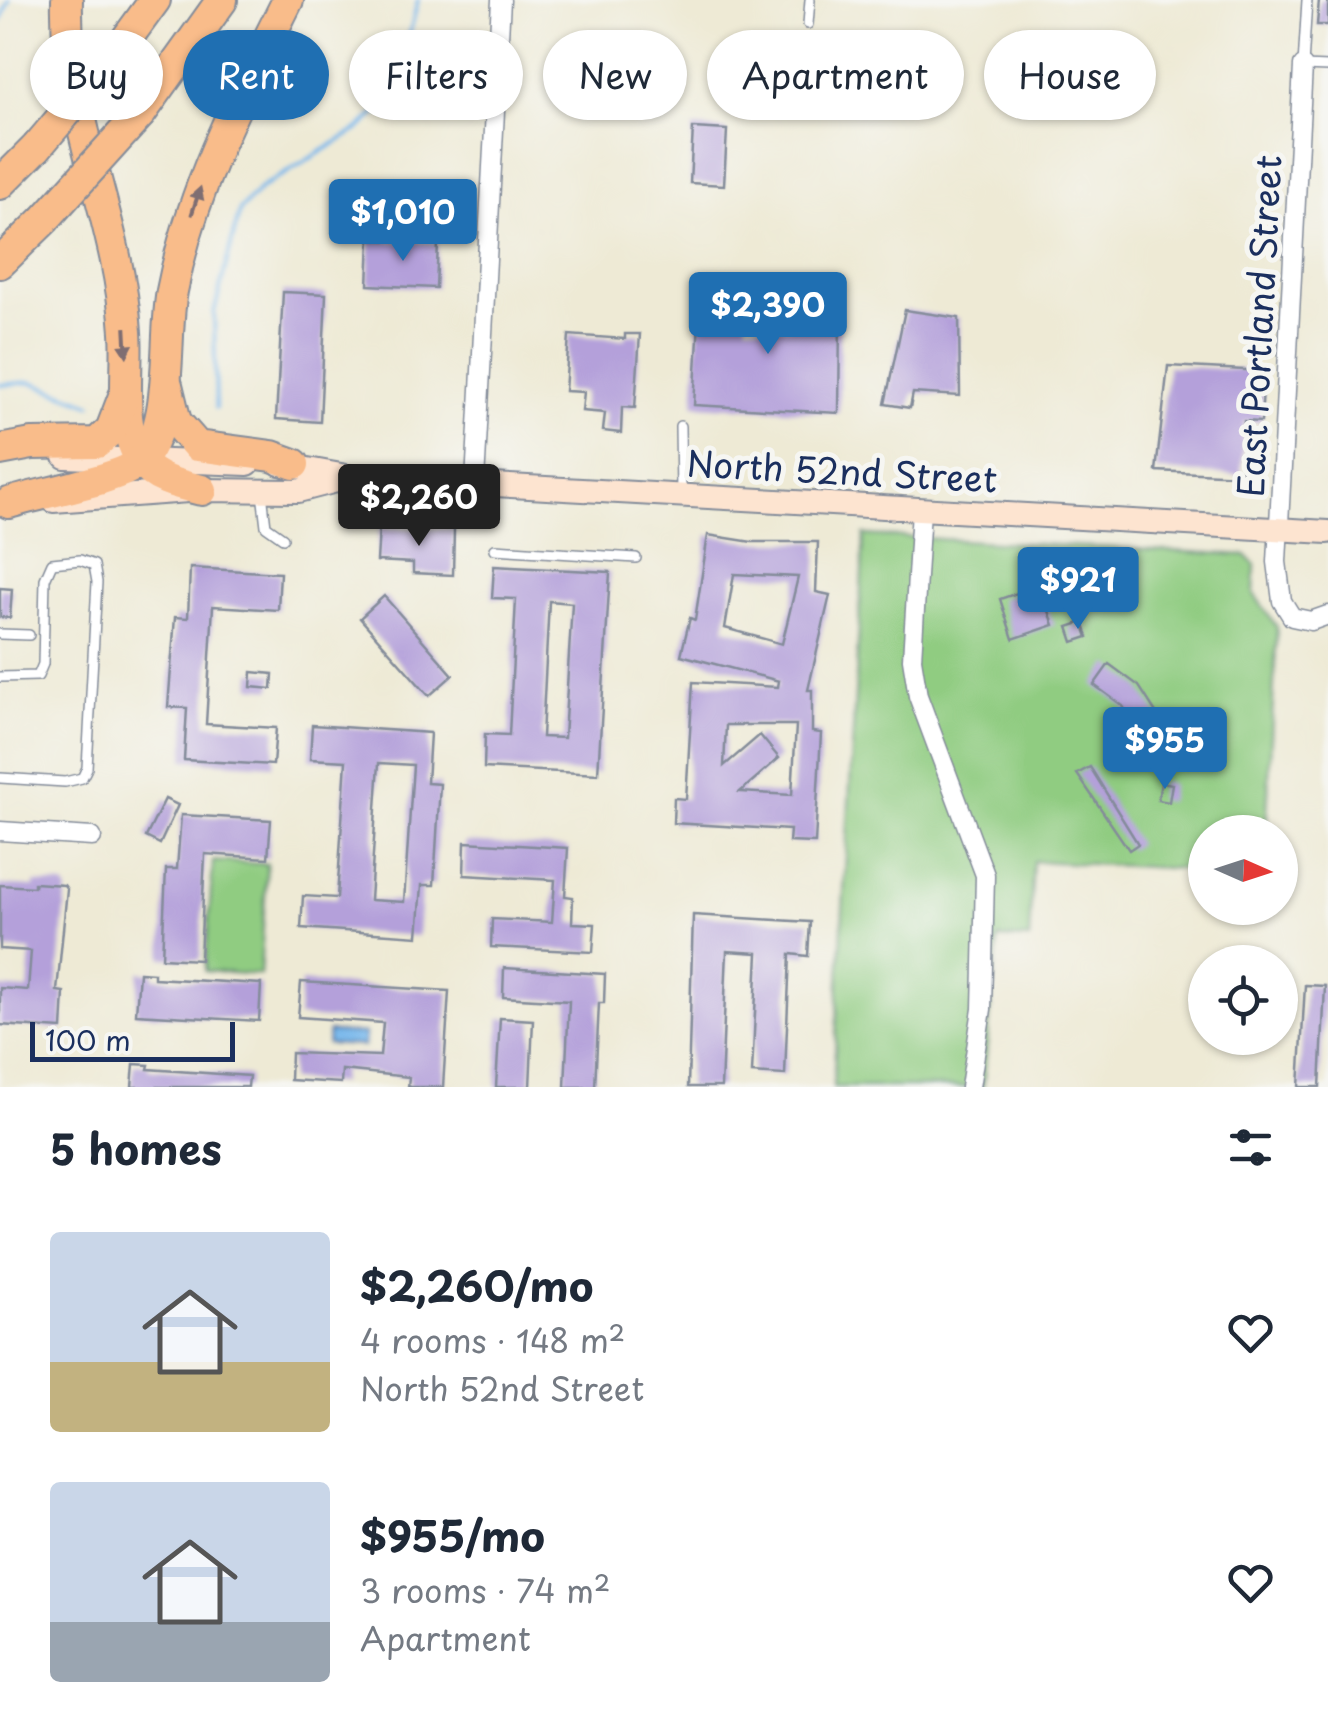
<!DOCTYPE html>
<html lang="en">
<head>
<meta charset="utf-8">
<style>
	body { margin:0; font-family:"Playpen Sans",sans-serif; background:#f6f6f7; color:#1f2937; height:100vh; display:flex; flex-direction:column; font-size:38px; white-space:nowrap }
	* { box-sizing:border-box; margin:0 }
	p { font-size:32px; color:#747a83 }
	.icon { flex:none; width:55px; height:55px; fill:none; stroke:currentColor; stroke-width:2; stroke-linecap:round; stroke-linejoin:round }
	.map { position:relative; height:1087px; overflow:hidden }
	.drawer { display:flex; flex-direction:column; background:#fff; flex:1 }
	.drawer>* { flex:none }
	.top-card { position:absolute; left:30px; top:30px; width:1270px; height:90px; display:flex; gap:20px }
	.needle { width:65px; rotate:93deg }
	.fabs { position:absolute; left:1188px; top:815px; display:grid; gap:20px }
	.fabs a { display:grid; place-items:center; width:110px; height:110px; border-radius:50%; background:#fff; box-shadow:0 2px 8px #0004; font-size:50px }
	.scale { position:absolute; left:30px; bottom:25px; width:205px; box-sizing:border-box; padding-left:10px; border:5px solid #1b2f5e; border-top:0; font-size:28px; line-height:35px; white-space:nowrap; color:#1b2f5e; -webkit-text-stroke:8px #f6f6f2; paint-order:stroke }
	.price { position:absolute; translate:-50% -85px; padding:0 22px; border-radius:10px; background:#1f6fb2; color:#fff; font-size:32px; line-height:65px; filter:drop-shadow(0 2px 5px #0008) }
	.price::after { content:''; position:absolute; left:50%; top:60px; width:30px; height:22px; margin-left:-15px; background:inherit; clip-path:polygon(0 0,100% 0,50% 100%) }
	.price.on { background:#222; color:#fff }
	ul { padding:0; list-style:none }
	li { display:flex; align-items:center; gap:30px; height:250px; padding:0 50px }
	li span { display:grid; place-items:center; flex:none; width:280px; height:200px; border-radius:10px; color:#555 }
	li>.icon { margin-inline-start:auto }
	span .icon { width:120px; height:120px; fill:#fffc; stroke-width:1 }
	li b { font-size:42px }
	h2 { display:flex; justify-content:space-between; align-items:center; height:120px; padding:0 50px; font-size:42px }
	.chip { padding:0 35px; border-radius:45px; background:#fff; box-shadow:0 2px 8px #0004; font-size:35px; line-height:90px }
	.chip.on { background:#1f6fb2; color:#fff }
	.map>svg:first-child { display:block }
</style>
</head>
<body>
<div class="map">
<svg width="1328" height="1087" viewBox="0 0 1328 1087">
	<rect width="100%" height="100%" fill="#f6f6f2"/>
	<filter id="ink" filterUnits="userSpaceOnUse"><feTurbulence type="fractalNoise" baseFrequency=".01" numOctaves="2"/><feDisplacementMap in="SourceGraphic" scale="20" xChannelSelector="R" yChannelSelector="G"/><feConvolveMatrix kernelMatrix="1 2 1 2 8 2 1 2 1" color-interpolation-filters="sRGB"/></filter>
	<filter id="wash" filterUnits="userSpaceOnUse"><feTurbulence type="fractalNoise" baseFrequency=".0048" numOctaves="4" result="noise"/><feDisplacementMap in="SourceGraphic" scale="40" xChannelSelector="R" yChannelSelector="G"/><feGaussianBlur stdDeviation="2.25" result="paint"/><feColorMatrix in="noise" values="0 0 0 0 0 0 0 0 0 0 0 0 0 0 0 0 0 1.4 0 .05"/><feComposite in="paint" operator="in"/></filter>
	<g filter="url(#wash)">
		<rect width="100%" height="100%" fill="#eeead5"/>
		<!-- green -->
		<g fill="#90cc81" stroke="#567e70" stroke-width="2.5">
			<polygon points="864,535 1246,555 1255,565 1254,594 1277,627 1266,832 1205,832 1205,870 1033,861 1029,939 998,938 983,1087 833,1087"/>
			<polygon points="213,861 267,864 260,975 205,971"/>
		</g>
		<!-- water -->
		<polygon fill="#77b7eb" stroke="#4973a4" stroke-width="2.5" points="328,1032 365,1034 364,1046 327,1044"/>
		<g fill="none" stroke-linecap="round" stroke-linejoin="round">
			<!-- stream -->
			<g stroke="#77b7eb" stroke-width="4">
				<polyline points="0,23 9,0"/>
				<polyline points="0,385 31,382 91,404"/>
				<polyline points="216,408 214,313 240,210 261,188 359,129 387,104 399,76 418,0"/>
			</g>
		</g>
		<g id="blocks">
			<!-- building -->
			<g fill="#b4a0da" fill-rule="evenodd">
				<polygon points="1319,0 1328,0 1328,25 1317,25"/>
				<polygon points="693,128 727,130 724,185 690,183"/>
				<polygon points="370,240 438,243 436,288 368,285"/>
				<polygon points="718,285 744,286 747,325 791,327 797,289 823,291 822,313 840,314 839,413 694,405 700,305 717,306"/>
				<polygon points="283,292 326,294 320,422 276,419"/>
				<polygon points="905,310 959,318 960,396 913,393 910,408 885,404"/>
				<polygon points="625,334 640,334 635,408 622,407 621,433 603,431 605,413 582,411 584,392 565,391 569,335 625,339"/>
				<polygon points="1168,366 1264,371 1261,422 1244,421 1241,475 1156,471"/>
				<polygon points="379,528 454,529 453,575 413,573 413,563 377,561"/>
				<path d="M708 535 752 542H818L816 592 830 595 808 690H812V732L821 733 815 843 789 842 790 830 673 823 674 798 686 799 693 682 778 687 779 681 681 655 690 618 695 620ZM734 574 798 577 782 644 725 628ZM726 725H796L792 795 740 792 779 758 760 735 724 766Z"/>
				<path d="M494 566 610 572 598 774 484 768 485 734 509 735 516 599 492 598ZM549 601 572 603 564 738 542 737Z"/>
				<polygon points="190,568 280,573 278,610 213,606 206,724 276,728 273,765 184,760 187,708 168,707 175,617 188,618"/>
				<polygon points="1040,585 1054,625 1013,639 1000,599"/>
				<polygon points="0,588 12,589 10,618 0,617"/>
				<polygon points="384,596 453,675 429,696 360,618"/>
				<polygon points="1083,622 1088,637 1073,642 1068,627"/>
				<polygon points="1109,664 1139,686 1157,714 1167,749 1152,753 1154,761 1137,766 1133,755 1141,751 1132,721 1123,706 1094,685"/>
				<polygon points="252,672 273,674 272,689 251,687"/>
				<path d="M312 725 430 733 427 783 440 784 434 885H422L418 936 301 928 303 896 337 898 346 761 310 759ZM379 763 413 765 404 902 370 900Z"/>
				<polygon points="1090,767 1138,844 1129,850 1077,774"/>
				<polygon points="1161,782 1172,784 1169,802 1158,800"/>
				<polygon points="165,799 178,805 160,844 146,837"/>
				<polygon points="181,815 271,820 268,858 205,854 200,960 162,958 166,869 177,869"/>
				<polygon points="465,842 568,848 565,896 573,897 572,923 595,924 593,952 491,947 492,919 552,922 555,880 464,875"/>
				<polygon points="34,883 64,885 67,889 57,991 64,992 62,1029 0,1025 0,988 28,990 31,951 0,949 0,885 34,887"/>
				<polygon points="693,915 810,922 808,956 790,954 785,1075 752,1073 758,953 727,951 721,1087 688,1087"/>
				<polygon points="504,968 605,974 604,1003 599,1003 595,1087 565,1087 569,1001 503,997"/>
				<polygon points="139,972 154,973 154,978 261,984 259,1021 136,1014"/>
				<polygon points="301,982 449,991 443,1087 408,1087 409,1077 342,1070 341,1083 290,1080 291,1053 380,1056 383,1023 298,1017"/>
				<polygon points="1305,985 1325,986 1320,1087 1299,1087"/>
				<polygon points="500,1018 533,1020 530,1087 496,1087"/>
				<polygon points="134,1064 149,1065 148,1069 249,1076 248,1087 132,1087"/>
			</g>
		</g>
	</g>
	<g filter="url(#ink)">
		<use href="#blocks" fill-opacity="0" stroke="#848c9a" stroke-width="2.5"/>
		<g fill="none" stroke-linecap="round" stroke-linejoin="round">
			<!-- lane casing -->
			<g stroke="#848c9a" stroke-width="12">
				<g id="lane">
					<polyline points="1307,0 1303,66 1328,67"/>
					<polyline points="808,24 810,0"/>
					<polyline points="680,426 681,492"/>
					<polyline points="262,493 266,526 283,538"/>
					<polyline points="495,549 636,558"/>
					<polyline points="0,634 29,635"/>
					<polyline points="0,677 38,676 43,664 45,579 52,563 80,560 94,565 97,582 87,768 82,778 65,782 0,778"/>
				</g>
			</g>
			<!-- street casing -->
			<g stroke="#848c9a" stroke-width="21">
				<g id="street">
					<polyline points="1303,66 1277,562 1282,601 1292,617 1311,621 1328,615"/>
					<polyline points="475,482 501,0"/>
					<polyline points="921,510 912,659 918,696 985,875 982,1009 970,1087"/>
					<polyline points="0,831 92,837"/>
				</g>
			</g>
			<!-- secondary casing -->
			<g stroke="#848c9a" stroke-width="26">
				<g id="secondary">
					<polyline points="65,457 248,464"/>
					<polyline points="280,464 352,477 1328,532"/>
					<polyline points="53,501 202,490 298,491 344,479"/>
				</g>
			</g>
			<!-- highway casing -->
			<g stroke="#848c9a" stroke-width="34">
				<g id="highway">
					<path d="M67 0C64 116 119 220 126 332 129 372 118 426 141 461 154 480 181 485 202 490"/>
					<polyline points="115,55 155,0"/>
					<polyline points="141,113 222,0"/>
					<polyline points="0,184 37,147"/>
					<polyline points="0,263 44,220"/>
					<polyline points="167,385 176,422 197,446 272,456 294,464"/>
					<polyline points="0,450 32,444 97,443 111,430 124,396"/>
					<path d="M9 503C36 494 122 479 139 462 175 426 163 338 172 291 192 187 241 94 288 0"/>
				</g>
			</g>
			<!-- lane -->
			<use href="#lane" stroke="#fff" stroke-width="9"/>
			<!-- street -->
			<use href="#street" stroke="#fff" stroke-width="18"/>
			<!-- secondary -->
			<use href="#secondary" stroke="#fde4d0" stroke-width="22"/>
			<!-- highway -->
			<use href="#highway" stroke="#f9bc8a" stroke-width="30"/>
			<!-- highway-bridge casing -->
			<g stroke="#848c9a" stroke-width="34" stroke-linecap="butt">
				<g id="highway-bridge">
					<polyline points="37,147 115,55"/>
					<polyline points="44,220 141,113"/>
				</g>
			</g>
			<!-- highway-bridge -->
			<use href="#highway-bridge" stroke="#f9bc8a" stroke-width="30"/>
		</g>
		<!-- one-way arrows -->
		<defs><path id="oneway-solid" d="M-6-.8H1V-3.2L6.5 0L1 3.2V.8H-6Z" transform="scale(2.5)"/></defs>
		<g fill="#7f6e72">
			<use href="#oneway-solid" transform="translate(196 201) rotate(-72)"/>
			<use href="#oneway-solid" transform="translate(126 342) rotate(87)"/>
		</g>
	</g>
	<g text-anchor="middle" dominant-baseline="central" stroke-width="10" stroke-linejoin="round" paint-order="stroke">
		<!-- street labels -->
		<g font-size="35" fill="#1b2f5e" stroke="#f6f6f2">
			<text transform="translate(1258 326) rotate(-87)">East Portland Street</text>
			<text transform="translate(842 470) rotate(3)">North 52nd Street</text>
		</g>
	</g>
</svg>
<div class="fabs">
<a><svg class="needle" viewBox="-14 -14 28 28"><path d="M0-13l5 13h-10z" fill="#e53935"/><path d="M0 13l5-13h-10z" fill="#747a83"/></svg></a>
<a><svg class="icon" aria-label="locate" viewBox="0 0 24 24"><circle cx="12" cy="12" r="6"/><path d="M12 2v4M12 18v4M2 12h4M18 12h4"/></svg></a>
</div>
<div class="scale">100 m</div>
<b class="price" style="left:403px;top:264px">$1,010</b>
<b class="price" style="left:768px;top:357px">$2,390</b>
<b class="price on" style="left:419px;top:549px">$2,260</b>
<b class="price" style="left:1078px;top:632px">$921</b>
<b class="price" style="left:1165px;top:792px">$955</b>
<div class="top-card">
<a class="chip">Buy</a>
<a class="chip on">Rent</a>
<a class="chip">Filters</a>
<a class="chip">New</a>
<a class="chip">Apartment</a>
<a class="chip">House</a>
</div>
</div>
<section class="drawer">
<h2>5 homes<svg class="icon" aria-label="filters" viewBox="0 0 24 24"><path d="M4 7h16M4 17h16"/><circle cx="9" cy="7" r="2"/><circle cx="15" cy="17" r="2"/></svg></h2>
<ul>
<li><span style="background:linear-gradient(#c9d6e8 65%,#c2b280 0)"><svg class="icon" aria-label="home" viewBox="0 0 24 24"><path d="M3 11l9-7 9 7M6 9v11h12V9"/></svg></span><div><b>$2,260/mo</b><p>4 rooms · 148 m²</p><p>North 52nd Street</p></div><svg class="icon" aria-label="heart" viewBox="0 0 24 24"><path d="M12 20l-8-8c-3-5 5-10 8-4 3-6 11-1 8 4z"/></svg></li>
<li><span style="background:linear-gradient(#c9d6e8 70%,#9aa5b1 0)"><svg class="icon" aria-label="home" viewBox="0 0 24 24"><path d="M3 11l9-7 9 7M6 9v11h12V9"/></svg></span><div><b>$955/mo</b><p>3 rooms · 74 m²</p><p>Apartment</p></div><svg class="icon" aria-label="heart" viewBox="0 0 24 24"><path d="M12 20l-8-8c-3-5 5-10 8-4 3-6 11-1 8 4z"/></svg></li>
</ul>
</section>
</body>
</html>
